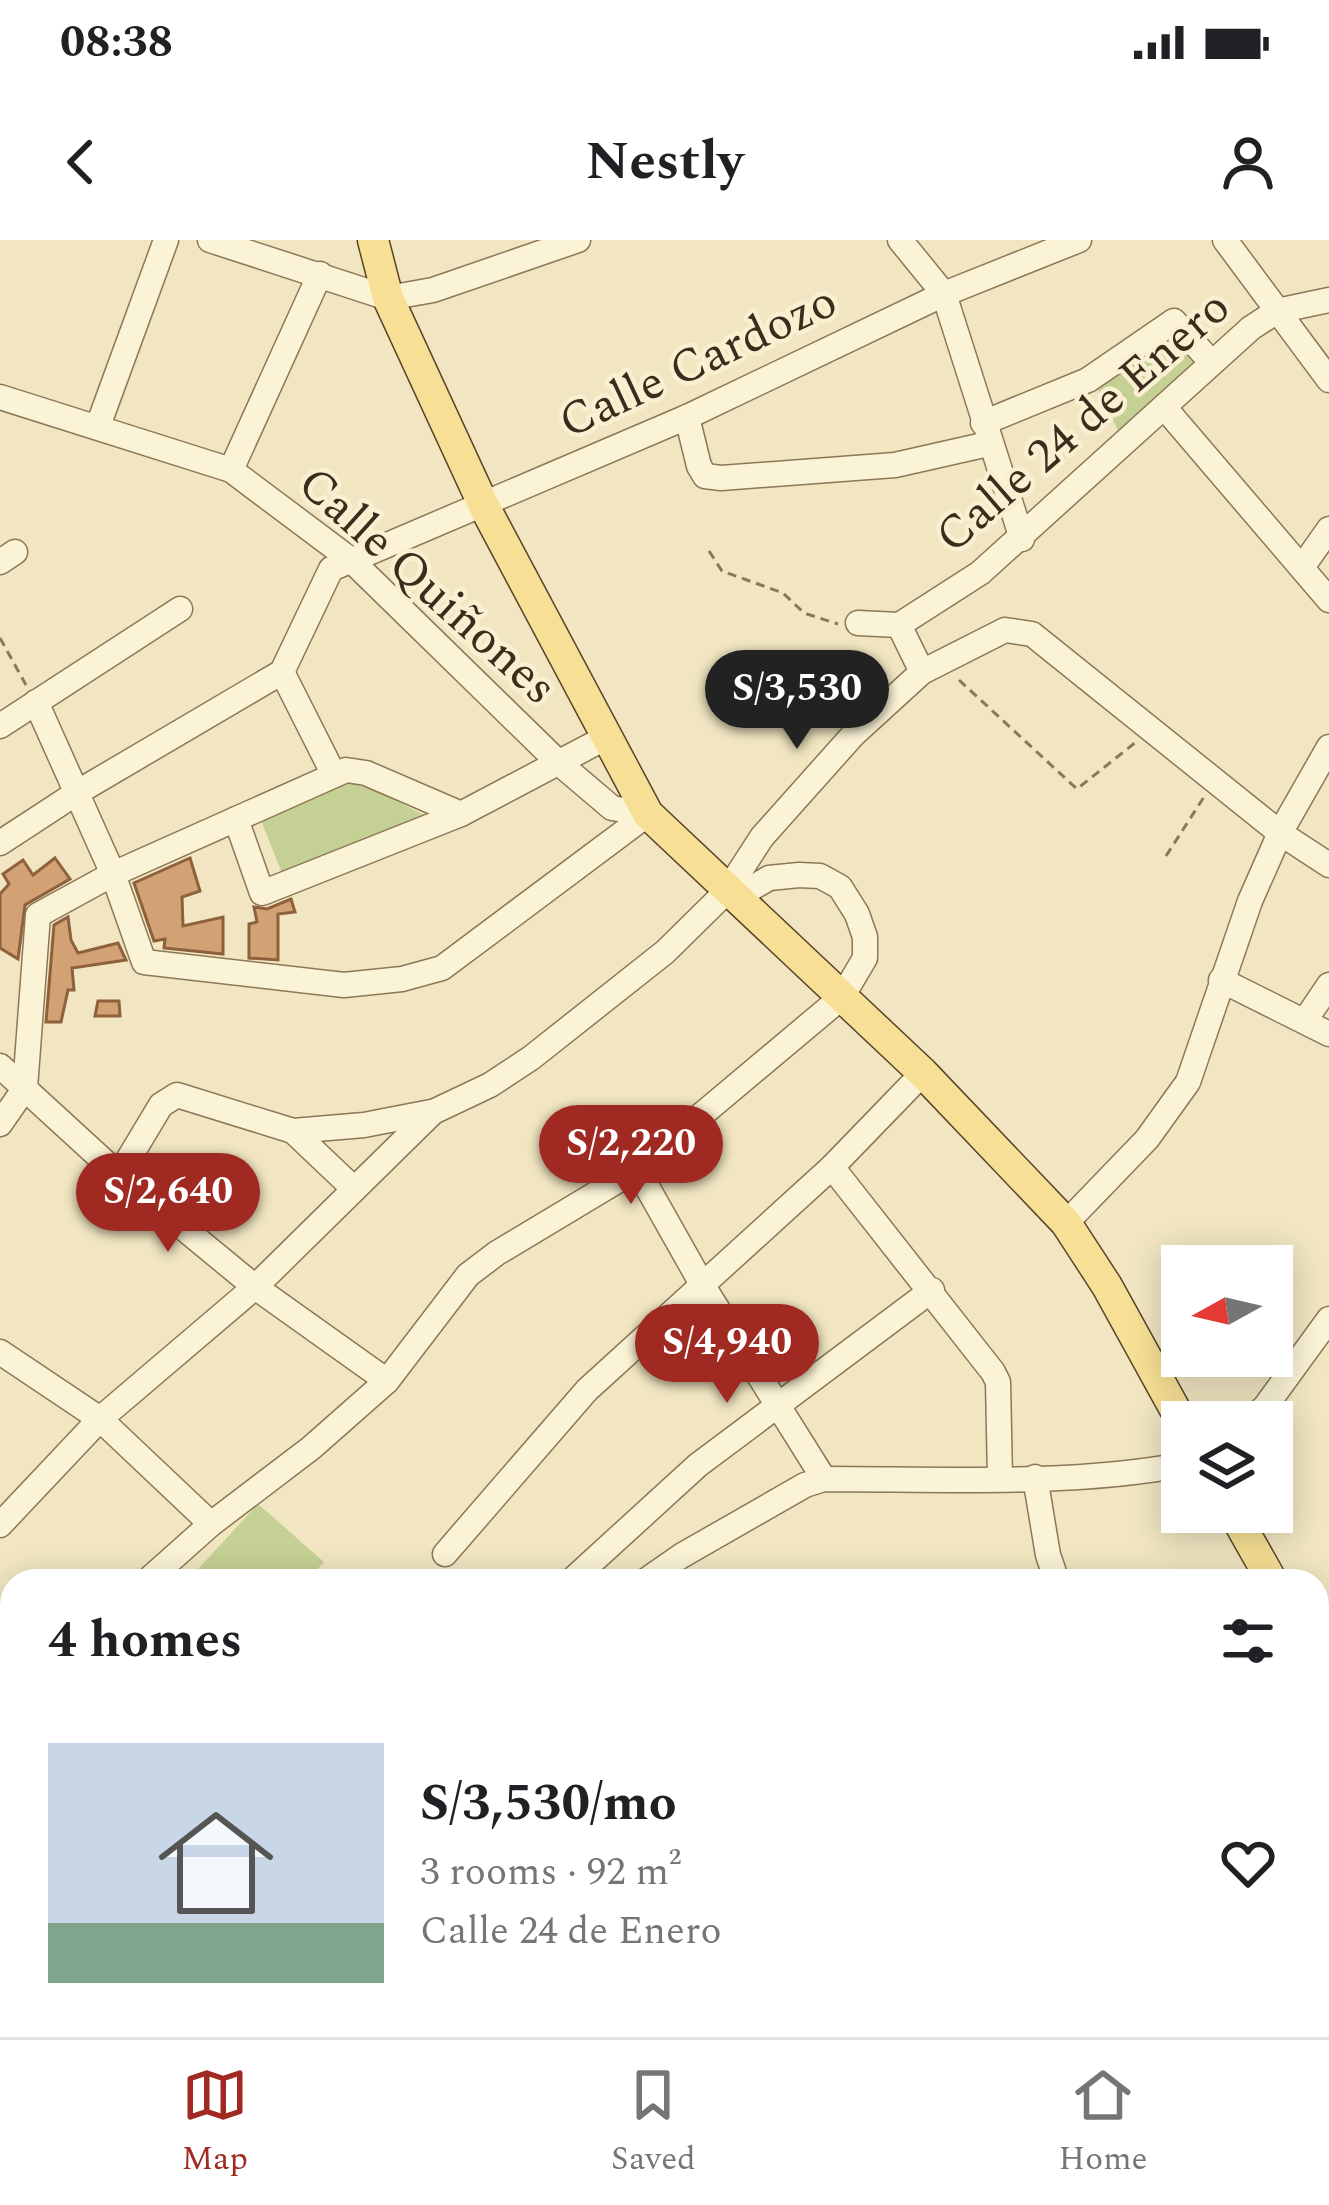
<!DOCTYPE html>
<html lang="en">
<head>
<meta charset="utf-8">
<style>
	body { margin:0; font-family:Spectral,serif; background:#f6f6f6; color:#202124; height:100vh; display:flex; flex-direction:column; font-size:45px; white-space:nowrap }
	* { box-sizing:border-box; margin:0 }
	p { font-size:39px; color:#757577 }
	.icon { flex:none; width:66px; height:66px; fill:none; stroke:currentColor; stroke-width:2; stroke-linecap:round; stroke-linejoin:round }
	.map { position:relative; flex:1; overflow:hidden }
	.panel { position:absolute; left:0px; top:1329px; width:1329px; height:468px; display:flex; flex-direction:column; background:#fff; border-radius:36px 36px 0 0; box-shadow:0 6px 30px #0003 }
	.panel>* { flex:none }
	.needle { width:78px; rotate:262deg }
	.tools { position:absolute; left:1161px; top:1005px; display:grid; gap:24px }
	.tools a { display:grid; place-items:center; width:132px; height:132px; border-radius:0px; background:#fff; box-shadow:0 6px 30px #0003; font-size:60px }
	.price { position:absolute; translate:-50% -102px; padding:0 27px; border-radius:42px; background:#a02a22; color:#fff; font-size:39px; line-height:78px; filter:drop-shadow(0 3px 6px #0008) }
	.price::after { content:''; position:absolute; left:50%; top:72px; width:36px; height:27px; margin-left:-18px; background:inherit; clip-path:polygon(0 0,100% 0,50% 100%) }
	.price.selected { background:#222; color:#fff }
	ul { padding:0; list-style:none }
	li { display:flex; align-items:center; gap:36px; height:300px; padding:0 48px }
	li+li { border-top:3px solid #e0e0e0 }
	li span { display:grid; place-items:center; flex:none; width:336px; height:240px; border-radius:0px; color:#555 }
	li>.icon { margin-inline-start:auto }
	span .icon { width:144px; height:144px; fill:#fffc; stroke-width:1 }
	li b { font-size:51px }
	h2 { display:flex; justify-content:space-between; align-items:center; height:144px; padding:0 48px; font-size:51px }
	.status { display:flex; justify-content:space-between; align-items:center; height:84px; padding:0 60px; background:#fff; direction:ltr }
	.status svg { height:33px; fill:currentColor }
	header { display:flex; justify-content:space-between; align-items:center; height:156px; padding:0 48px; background:#fff; font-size:54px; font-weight:700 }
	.dock { display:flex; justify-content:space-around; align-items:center; height:168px; border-top:3px solid #e0e0e0; background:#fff; font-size:33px; color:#757577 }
	.dock a { display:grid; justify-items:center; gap:6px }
	.dock .selected { color:#a02a22 }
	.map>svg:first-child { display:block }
</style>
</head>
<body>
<div class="status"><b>08:38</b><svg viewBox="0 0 49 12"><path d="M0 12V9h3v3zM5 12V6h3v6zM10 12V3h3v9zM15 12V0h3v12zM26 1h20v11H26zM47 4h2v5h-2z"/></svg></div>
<header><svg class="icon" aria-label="back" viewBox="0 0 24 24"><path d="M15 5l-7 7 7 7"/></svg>Nestly<svg class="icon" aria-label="person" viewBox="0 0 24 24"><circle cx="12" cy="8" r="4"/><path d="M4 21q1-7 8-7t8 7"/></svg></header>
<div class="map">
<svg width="1329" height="1797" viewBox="0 0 1329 1797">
	<rect width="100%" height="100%" fill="#f1e6c1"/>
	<!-- green -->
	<g fill="#c5d094">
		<polygon points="1169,89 1199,125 1120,195 1095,143"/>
		<polygon points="360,542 428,577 284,638 260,578 340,543"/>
		<polygon points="258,1264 324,1322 307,1341 187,1341"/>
	</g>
	<!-- building -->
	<g fill="#d2a274" stroke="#8d613b" stroke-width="3">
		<polygon points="55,618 70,639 25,665 18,719 0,708 0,654 9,644 3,634 23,620 33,635"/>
		<polygon points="190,618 200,651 182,657 183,686 223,677 223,714 164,708 165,699 154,701 134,643"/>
		<polygon points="291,659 295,672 278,674 278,720 249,718 249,684 257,682 254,667 267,669"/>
		<polygon points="68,677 71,700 78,713 118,703 126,720 72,728 74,750 68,750 61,782 46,782 54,685"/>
		<polygon points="98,761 119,761 120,776 95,776"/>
	</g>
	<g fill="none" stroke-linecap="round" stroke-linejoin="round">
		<!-- minor casing -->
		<g stroke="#8c7757" stroke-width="27">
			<g id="minor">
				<polyline points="210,0 388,58 433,50 578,0"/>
				<polyline points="900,0 944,54 1022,299"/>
				<polyline points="1225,0 1329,140"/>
				<polyline points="0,157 231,230 351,320 559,523 612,568 648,574"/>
				<polyline points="1164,167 1329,360"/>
				<polyline points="687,177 699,226 705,236 721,238 895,225 988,204"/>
				<polyline points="983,183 1088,140 1174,81 1212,123"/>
				<polyline points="98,186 166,0"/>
				<polyline points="231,230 320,34"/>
				<polyline points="0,322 15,312"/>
				<polyline points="1303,326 1329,289"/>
				<polyline points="858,383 899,385 980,333 1251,88 1277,71 1329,60"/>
				<polyline points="282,432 334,535"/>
				<polyline points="922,432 1005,390 1032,394 1280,593 1329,625"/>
				<polyline points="36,462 113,634 144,722 344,745 402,739 442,728 648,574"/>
				<polyline points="0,486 180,369"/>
				<polyline points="236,579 262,653 461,574"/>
				<polyline points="0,603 78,552 282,432 331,329 687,177 944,54 1079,0"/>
				<polyline points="1221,740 1329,794"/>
				<polyline points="1306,779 1329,745"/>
				<polyline points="0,826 119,935 255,1047 387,1141"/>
				<polyline points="0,884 25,848 38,675 113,634 346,530 366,533 461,574 605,498"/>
				<polyline points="293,891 353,948"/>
				<polyline points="832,927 993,1132 998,1142 1000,1239"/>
				<polyline points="637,929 703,1046 824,1239"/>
				<polyline points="119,935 161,865 177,855 293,891 364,885 431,872"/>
				<polyline points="1066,983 1147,899 1188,842 1250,661 1280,593 1329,507"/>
				<polyline points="0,1112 100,1179 211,1284"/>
				<polyline points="1248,1182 1265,1167 1329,1079"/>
				<polyline points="1035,1237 1048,1315 1057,1341"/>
				<polyline points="0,1285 100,1179 255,1047 433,872 490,845 531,818 665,712 727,651 762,597 853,495 922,432 899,385"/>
				<polyline points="445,1314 587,1150 832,927 923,833"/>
				<polyline points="147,1341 211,1284 311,1208 387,1141 468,1035 497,1013 637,929 842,757 865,718 865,697 857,674 840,647 820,636 799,635 769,638 735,658"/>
				<polyline points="571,1341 698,1225 932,1050"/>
				<path d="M645 1341 681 1316 805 1245 824 1239C943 1239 1065 1246 1182 1225"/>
				<polyline points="0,1413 12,1407"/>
				<polyline points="1317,1530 1329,1519"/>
				<polyline points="0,1593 12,1620"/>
				<polyline points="0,1781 12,1775"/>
				<polyline points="84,1785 89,1797"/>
				<polyline points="443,1785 445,1797"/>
				<polyline points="512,1797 590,1785"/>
				<polyline points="1036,1797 1044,1785"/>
			</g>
		</g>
		<!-- major casing -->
		<g stroke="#59442b" stroke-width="33">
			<g id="major">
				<polyline points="373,0 388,58 484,266 648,574 923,833 1066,983 1107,1046 1182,1182"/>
				<polyline points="1233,1272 1272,1341"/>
				<polyline points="1317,1419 1329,1440"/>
			</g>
		</g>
		<!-- path -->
		<g stroke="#8c7757" stroke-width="3" stroke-dasharray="9 6" stroke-linecap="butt">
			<polyline points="709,311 722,331 783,353 804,373 838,384"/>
			<polyline points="0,398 26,445"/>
			<polyline points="959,440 1077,549 1136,502"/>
			<polyline points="1166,616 1204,557"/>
			<polyline points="1317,1768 1329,1771"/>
		</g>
		<!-- minor -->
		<use href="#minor" stroke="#fbf3d5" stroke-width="24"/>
		<!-- major -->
		<use href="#major" stroke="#f7e095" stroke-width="30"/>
	</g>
	<g text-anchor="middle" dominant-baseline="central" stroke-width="9" stroke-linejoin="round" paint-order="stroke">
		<!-- street labels -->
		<g font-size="48" fill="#3b2d1c" stroke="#f8f0d1">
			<text transform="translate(698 122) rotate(-25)">Calle Cardozo</text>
			<text transform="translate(1083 182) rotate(-41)">Calle 24 de Enero</text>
			<text transform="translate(427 346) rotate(42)">Calle Quiñones</text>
		</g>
	</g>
</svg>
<div class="tools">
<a><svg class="needle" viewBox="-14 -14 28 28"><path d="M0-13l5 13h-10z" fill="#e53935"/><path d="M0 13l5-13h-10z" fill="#757577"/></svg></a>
<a><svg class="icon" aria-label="layers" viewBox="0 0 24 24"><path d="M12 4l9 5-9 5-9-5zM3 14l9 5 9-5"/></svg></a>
</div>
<b class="price selected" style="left:797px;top:512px">S/3,530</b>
<b class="price" style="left:631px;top:967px">S/2,220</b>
<b class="price" style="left:168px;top:1015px">S/2,640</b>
<b class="price" style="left:727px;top:1166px">S/4,940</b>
<section class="panel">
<h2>4 homes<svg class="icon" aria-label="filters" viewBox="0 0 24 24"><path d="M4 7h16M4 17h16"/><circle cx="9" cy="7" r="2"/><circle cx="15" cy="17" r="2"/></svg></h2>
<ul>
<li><span style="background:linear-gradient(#c9d6e8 75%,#7fa58c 0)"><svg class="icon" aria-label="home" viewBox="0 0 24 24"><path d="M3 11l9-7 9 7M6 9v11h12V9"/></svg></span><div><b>S/3,530/mo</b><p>3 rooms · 92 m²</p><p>Calle 24 de Enero</p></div><svg class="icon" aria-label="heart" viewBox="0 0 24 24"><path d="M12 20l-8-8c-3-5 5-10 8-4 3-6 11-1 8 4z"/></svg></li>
</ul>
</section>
</div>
<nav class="dock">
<a class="selected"><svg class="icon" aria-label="map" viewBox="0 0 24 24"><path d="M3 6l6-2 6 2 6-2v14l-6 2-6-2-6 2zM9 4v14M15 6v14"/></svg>Map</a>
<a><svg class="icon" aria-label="saved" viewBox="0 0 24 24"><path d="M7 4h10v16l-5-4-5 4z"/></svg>Saved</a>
<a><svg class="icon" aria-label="home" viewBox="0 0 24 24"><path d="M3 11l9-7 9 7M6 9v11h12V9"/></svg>Home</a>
</nav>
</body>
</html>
